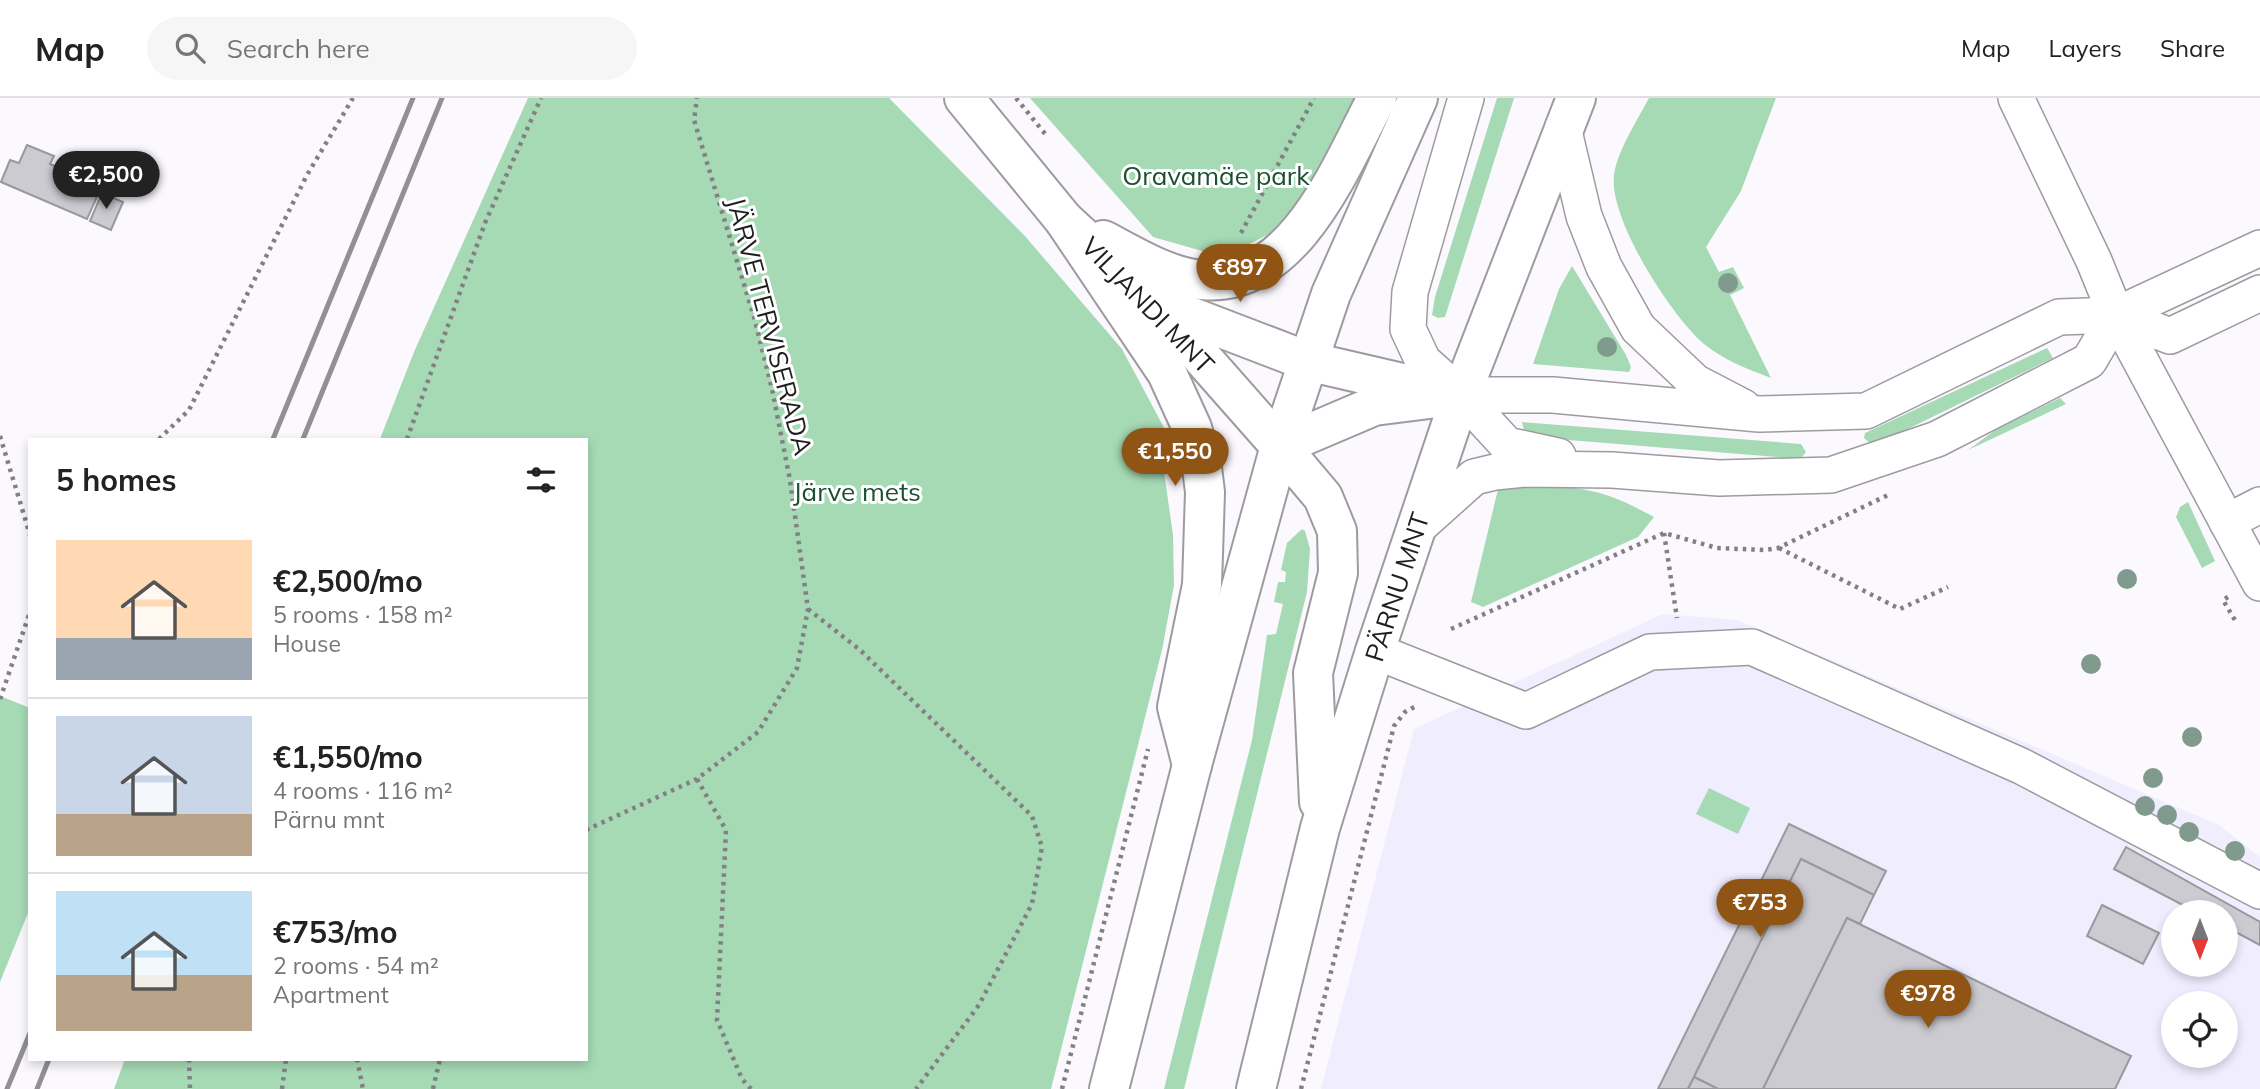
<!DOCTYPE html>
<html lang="en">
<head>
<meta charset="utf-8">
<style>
	body { margin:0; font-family:Mulish,sans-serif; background:#f6f6f6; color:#222; height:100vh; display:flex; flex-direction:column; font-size:26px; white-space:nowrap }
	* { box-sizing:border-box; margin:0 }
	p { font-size:23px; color:#767676 }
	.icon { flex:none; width:38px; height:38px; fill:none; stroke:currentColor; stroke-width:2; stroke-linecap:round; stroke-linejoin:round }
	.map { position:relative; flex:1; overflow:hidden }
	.side { position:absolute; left:28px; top:340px; width:560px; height:623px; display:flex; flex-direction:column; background:#fff; border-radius:0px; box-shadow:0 4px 10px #0003 }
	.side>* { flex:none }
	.needle { width:46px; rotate:180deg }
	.fabs { position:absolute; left:2161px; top:802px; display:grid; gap:14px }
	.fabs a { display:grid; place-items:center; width:77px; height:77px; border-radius:50%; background:#fff; box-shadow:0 4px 10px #0003; font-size:35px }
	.price { position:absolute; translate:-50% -60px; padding:0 16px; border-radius:24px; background:#905515; color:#fff; font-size:23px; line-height:46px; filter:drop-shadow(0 2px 4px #0008) }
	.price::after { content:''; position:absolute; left:50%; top:42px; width:21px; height:16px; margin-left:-10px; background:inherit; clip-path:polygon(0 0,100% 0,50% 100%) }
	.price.current { background:#222; color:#fff }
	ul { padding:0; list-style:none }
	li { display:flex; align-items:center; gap:21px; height:175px; padding:0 28px }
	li+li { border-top:2px solid #e0e0e0 }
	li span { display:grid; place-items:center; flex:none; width:196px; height:140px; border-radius:0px; color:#555 }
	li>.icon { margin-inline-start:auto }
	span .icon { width:84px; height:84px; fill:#fffc; stroke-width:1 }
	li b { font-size:30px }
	h2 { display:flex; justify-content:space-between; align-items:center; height:84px; padding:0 28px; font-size:30px }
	header { display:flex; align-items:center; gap:42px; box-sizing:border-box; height:98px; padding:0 35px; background:#fff; border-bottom:2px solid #e0e0e0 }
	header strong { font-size:33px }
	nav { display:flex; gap:38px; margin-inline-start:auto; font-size:24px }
	.search { width:490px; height:63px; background:#f6f6f6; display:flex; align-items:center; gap:18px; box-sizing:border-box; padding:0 24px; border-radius:38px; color:#767676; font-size:26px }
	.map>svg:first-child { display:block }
</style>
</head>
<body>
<header>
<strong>Map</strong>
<div class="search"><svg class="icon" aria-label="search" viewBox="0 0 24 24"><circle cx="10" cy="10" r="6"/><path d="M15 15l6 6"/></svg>Search here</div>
<nav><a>Map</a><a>Layers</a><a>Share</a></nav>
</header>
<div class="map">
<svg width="2260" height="991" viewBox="0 0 2260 991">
	<rect width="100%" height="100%" fill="#fbf8fe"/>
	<!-- commercial -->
	<path fill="#f0edff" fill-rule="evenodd" d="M1663 516 1737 522 2219 727 2260 759V991H1321L1414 631ZM2174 814H2226V866H2174ZM2174 905H2226V957H2174Z"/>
	<!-- green -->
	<g fill="#a5dab5">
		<polygon points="528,0 889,0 1024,137 1122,251 1177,354 1162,360 1173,437 1174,487 1162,552 1051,991 114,991 125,961 586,961 586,341 380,341 414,254"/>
		<polygon points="1030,0 1357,0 1285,128 1223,159 1153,139"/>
		<polygon points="1497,0 1514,0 1445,219 1438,220 1432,217 1435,199"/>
		<path d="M1649 0H1776L1741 93 1706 149 1719 174 1733 169 1744 190 1730 197 1771 280C1747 271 1724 262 1704 246 1671 218 1609 121 1614 78 1616 55 1638 21 1649 0Z"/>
		<polygon points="1572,168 1626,257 1631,269 1629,274 1533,266 1559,191"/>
		<polygon points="2047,250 2053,260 1873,348 1864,340 1865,335"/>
		<polygon points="2060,300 2066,306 1968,352 1998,330"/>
		<polygon points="1522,324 1801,346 1806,354 1800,361 1532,339 1525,337"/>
		<path d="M1499 387C1535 387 1575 386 1609 398 1625 403 1640 412 1654 419L1638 439 1483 509 1471 504Z"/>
		<polygon points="2188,404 2215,463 2202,470 2176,419 2180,409"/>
		<polygon points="1302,431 1305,433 1310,451 1307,494 1184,991 1164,991 1252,642 1267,537 1276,536 1283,506 1274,504 1278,484 1285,484 1286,474 1281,472 1287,445"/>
		<polygon points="0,598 30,610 30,810 0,884"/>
		<polygon points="1709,690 1750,710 1738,736 1696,716"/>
	</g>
	<!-- building -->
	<g fill="#cccbd1" stroke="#99989d" stroke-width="2">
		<polygon points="27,47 54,58 50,66 74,77 78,69 105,81 87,121 1,84 10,62 19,65"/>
		<polygon points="102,95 123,104 111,132 90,123"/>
		<polygon points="1789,726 1886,773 1874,797 1801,761 1688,991 1658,991"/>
		<polygon points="2126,749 2260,824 2260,847 2226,829 2226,814 2196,814 2114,771"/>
		<polygon points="1801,761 1874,797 1860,826 1847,820 1763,991 1718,991 1694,979"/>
		<polygon points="2102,807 2159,835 2143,866 2087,838"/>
		<polygon points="1847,820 2131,958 2115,991 1763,991"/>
		<polygon points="1694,979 1718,991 1688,991"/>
	</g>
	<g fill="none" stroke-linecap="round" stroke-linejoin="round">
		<!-- minor casing -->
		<g stroke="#9e9ba0" stroke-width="38">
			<g id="minor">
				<polyline points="1466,0 1410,194 1408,231 1423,263 1461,297 1507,347 1558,358"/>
				<polyline points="2016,0 2094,163 2116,217 2260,485"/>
				<polyline points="1563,29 1584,118 1604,169 1638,230 1695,284 1743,309"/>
				<polyline points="1461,297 1553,297 1759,316 1866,313 2059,219 2116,217 2260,150"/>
				<polyline points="2227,424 2260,407"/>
				<polyline points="1417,430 1474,379 1495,374 1525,371 1612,372 1719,380 1831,377 1937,341 2089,263 2116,217 2170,238 2260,195"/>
				<polyline points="1375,553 1526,613 1650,554 1752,549 2021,668 2260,793"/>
			</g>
		</g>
		<!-- major casing -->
		<g stroke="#9e9ba0" stroke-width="42">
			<g id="major">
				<polyline points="964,0 1064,122 1153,204 1280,348"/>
				<polyline points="1064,122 1167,275 1192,330 1201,362 1205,394 1202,487 1177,609 1192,667"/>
				<path d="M1103 142C1134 158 1167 179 1202 182 1294 191 1342 66 1377 0"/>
				<polyline points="1158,206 1307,263"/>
			</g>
		</g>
		<!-- highway casing -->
		<g stroke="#9e9ba0" stroke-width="42">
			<g id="highway">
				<polyline points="1307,263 1428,291"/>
				<polyline points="1280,348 1323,399 1337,433 1338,475 1313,575 1319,704"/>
				<polyline points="1280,348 1374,308 1461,297"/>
				<polyline points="1109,991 1192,667 1280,348 1331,196 1418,0"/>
				<polyline points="1256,991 1320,730 1375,553 1461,297 1576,0"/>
			</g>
		</g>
		<!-- path -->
		<g stroke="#828084" stroke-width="4.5" stroke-dasharray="3.5 5" stroke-linecap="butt">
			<polyline points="1016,0 1046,37"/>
			<polyline points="1241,135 1314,0"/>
			<polyline points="0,338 30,437"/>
			<polyline points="159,341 189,312 307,77 353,0"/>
			<polyline points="407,341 485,125 541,0"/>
			<polyline points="1664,435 1677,520"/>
			<polyline points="1779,450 1900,511 1948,489"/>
			<polyline points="2228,499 2223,502 2236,524"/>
			<polyline points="808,511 860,552 1032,718 1042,749 1032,806 979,907 916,991"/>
			<polyline points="1451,531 1664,435 1717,450 1764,452 1778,450 1888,397"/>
			<polyline points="0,601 30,514"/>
			<polyline points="697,681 726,732 717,922 742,981 751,991"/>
			<polyline points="586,732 697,681 758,634 797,570 808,511 790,382 772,291 754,219 694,22 697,0"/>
			<polyline points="189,961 190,991"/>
			<polyline points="357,961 363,991"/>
			<polyline points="282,991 286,961"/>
			<polyline points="433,991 440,961"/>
			<polyline points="1062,991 1148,651"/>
			<polyline points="1301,991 1394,628 1405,614 1416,608"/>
		</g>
		<!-- minor -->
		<use href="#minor" stroke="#fff" stroke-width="35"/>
		<!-- major -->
		<use href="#major" stroke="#fff" stroke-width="38"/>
		<!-- highway -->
		<use href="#highway" stroke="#fff" stroke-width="38"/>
		<!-- rail -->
		<g stroke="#929094" stroke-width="5">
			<polyline points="273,341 413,0"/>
			<polyline points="303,341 442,0"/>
			<polyline points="7,991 30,935"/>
			<polyline points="37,991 49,961"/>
		</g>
	</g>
	<!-- trees -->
	<g fill="#809b8d">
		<circle cx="1728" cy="185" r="10"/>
		<circle cx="1607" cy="249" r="10"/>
		<circle cx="2127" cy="481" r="10"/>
		<circle cx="2091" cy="566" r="10"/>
		<circle cx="2192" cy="639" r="10"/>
		<circle cx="2153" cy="680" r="10"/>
		<circle cx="2145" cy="708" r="10"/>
		<circle cx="2167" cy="717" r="10"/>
		<circle cx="2189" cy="734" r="10"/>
		<circle cx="2235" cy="753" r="10"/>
	</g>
	<g text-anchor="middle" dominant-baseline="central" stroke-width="6" stroke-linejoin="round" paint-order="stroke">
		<!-- park labels -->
		<g font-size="26" fill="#1c4f30" stroke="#fff">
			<text x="1216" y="77">Oravamäe park</text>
			<text x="857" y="393">Järve mets</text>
		</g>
		<!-- street labels -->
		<g font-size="26" fill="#1e1d1f" stroke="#fff">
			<text transform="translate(1148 207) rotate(46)">VILJANDI MNT</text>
			<text transform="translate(770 228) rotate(75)">JÄRVE TERVISERADA</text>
			<text transform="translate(1397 489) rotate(-72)">PÄRNU MNT</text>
		</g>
	</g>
</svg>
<div class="fabs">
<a><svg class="needle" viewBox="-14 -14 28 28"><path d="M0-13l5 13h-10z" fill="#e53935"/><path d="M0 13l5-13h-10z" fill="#767676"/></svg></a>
<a><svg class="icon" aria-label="locate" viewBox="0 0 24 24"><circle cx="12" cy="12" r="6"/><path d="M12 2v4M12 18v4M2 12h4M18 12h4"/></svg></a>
</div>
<b class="price current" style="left:106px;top:113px">€2,500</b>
<b class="price" style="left:1240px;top:206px">€897</b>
<b class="price" style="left:1175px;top:390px">€1,550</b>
<b class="price" style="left:1760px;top:841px">€753</b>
<b class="price" style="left:1928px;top:932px">€978</b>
<section class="side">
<h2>5 homes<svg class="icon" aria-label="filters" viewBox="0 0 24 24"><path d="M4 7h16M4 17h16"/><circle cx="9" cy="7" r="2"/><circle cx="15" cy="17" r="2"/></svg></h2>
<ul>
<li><span style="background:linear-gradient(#ffd9b3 70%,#9aa5b1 0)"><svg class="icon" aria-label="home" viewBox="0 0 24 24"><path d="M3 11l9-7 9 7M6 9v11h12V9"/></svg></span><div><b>€2,500/mo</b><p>5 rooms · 158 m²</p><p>House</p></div></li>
<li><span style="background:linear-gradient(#c9d6e8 70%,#b9a48a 0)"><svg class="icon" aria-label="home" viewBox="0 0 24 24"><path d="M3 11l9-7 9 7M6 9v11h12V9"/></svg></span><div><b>€1,550/mo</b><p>4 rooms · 116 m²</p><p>Pärnu mnt</p></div></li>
<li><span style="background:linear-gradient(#bfe0f5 60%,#b9a48a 0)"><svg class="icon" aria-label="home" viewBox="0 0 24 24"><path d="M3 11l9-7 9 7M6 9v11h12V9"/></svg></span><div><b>€753/mo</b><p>2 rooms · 54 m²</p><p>Apartment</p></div></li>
</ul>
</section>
</div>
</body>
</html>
